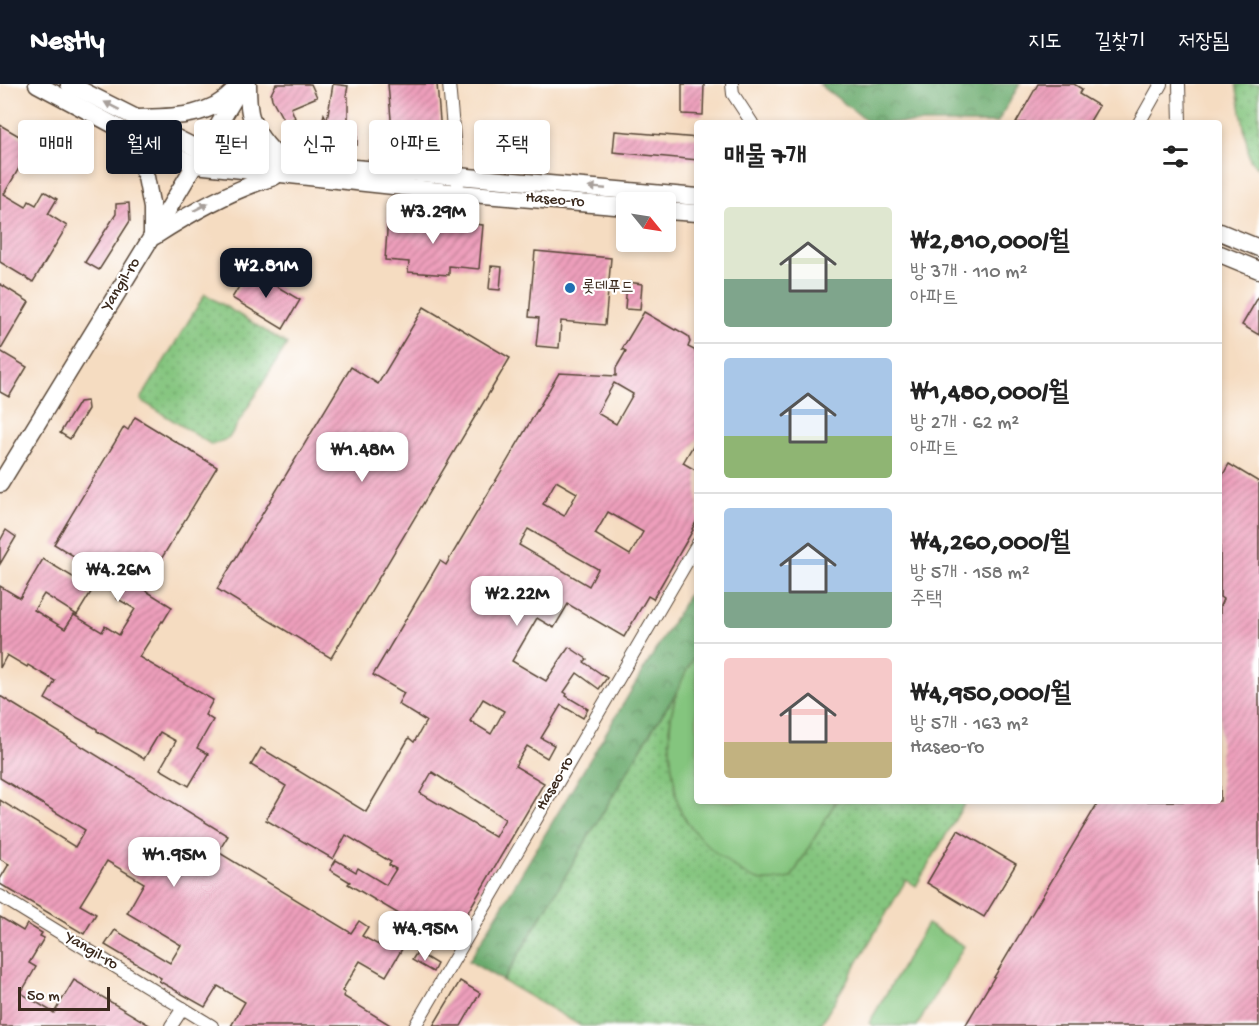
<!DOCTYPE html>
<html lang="ko">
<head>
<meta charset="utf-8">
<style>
	body { margin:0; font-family:"Gochi Hand","Poor Story",sans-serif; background:#f6f6f6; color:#222; height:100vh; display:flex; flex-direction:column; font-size:22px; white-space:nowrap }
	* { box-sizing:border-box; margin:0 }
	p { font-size:20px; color:#767676 }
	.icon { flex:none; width:33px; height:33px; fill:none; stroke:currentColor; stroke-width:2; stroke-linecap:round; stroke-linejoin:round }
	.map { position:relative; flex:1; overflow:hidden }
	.side { position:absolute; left:694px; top:36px; width:528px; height:684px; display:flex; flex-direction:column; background:#fff; border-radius:6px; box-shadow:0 3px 9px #0003 }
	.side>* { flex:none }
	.guide { position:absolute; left:18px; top:36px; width:570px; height:54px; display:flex; gap:12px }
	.needle { width:39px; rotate:120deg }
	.buttons { position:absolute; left:616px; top:108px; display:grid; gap:12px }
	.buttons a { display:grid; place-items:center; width:60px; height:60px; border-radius:6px; background:#fff; box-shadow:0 3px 9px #0003; font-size:30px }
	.scale { position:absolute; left:18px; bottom:15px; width:92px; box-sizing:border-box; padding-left:6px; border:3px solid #3b2a1e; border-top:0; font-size:16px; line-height:21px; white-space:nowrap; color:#3b2a1e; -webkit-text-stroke:4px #fff; paint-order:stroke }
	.price { position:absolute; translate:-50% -51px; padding:0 14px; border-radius:12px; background:#fff; color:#222; font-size:20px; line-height:39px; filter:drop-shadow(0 2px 3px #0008) }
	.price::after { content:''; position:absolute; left:50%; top:36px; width:18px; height:14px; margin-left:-9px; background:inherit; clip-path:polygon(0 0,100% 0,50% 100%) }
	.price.selected { background:#111827; color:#fff }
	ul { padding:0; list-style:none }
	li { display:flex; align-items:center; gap:18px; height:150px; padding:0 30px }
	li+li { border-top:2px solid #e0e0e0 }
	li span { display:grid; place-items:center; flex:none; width:168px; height:120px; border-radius:6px; color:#555 }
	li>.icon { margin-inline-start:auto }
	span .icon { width:72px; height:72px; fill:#fffc; stroke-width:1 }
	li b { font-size:26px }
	h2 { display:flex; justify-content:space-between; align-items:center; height:72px; padding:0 30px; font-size:26px }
	.chip { padding:0 21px; border-radius:6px; background:#fff; box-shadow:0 3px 9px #0003; font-size:21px; line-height:54px }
	.chip.selected { background:#111827; color:#fff }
	header { display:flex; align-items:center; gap:36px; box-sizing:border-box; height:84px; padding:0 30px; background:#111827; color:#fff }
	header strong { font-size:28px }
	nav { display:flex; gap:33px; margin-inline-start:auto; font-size:21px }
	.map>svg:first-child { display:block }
</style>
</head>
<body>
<header>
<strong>Nestly</strong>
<nav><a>지도</a><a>길찾기</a><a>저장됨</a></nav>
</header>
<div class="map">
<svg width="1259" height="942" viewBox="0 0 1259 942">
	<defs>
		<pattern id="green-dots" width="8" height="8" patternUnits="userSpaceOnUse" patternTransform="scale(1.5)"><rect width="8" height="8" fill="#84c57e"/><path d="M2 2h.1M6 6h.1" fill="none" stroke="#6da067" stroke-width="1.8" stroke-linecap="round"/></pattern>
		<pattern id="forest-crowns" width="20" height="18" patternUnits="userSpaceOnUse" patternTransform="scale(1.5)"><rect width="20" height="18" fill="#6baa6d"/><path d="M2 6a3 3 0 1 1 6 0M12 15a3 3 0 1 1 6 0" fill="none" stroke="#598b59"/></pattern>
		<pattern id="building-hatch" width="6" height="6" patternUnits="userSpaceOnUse" patternTransform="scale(1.5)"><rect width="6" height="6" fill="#ee9fbc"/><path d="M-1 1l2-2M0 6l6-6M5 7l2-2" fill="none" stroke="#c28298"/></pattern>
	</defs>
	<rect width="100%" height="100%" fill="#fff"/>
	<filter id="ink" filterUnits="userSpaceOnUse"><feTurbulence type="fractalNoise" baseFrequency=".0167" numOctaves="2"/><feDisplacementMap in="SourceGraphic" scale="12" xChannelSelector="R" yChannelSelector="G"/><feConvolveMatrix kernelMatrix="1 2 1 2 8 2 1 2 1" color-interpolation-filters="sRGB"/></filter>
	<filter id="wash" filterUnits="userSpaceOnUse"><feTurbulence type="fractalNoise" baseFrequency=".008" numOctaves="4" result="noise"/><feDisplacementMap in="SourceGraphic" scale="24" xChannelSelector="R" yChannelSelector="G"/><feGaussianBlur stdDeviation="1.35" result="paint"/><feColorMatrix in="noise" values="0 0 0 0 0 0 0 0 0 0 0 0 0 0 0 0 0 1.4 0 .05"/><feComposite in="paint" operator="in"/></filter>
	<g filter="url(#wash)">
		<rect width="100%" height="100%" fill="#f5dcc1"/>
		<!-- green -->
		<g fill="url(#green-dots)" stroke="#60784e" stroke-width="1.5">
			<polygon points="1236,0 1259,0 1259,84 1250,76"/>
			<polygon points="205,210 287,260 229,354 212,361 142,317 141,315"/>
			<polygon points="675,611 669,644 672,683 679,724 791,794 836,717 966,717 916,802 906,796 820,942 581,942 503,897 653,644"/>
		</g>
		<!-- forest -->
		<g fill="url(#forest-crowns)" stroke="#536a46" stroke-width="1.5">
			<polygon points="819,0 1020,0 997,39 870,39"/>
			<polygon points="697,497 697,569 690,581 675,611 653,644 503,897 469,877"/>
		</g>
		<!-- pitch -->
		<g fill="#84c57e" stroke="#60784e" stroke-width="1.5">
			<path d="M697 569 698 717H836L791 794C783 795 772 798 764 797 750 796 734 783 724 775 708 764 686 741 679 723 676 715 676 705 674 696 665 645 669 613 697 569Z"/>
			<polygon points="927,840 964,862 917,942 874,942 869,939"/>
		</g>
		<g id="blocks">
			<!-- building -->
			<g fill="url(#building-hatch)" fill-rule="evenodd">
				<polygon points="276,0 311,0 317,13 291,24 295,34 285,39 272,15 271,10"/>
				<polygon points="333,0 348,2 346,12 348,13 348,38 357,40 357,61 319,52 324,30 327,36"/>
				<polygon points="388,0 437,0 441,49 413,51 413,56 393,58"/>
				<polygon points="682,0 704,0 703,31 682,30"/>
				<polygon points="1038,0 1074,0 1082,5 1079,10 1099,22 1089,39 1016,39"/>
				<polygon points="0,41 33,60 4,110 26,123 29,117 36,121 44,107 57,115 48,130 67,142 33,198 0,178"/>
				<polygon points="615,47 698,54 698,76 613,68"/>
				<polygon points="129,119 130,137 99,186 85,178 116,130 116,120"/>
				<polygon points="388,132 483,141 479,185 449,182 449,191 408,188 409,178 385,176"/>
				<polygon points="535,167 611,174 605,241 561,237 559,264 536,262 539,234 529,233"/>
				<polygon points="491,182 502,183 500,206 489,205"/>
				<polygon points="249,186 300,216 283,245 232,214"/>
				<polygon points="627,198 642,200 640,226 625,225"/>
				<polygon points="0,200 29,218 0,267 27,283 9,313 0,308"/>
				<polygon points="1259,212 1259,251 1242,241"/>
				<polygon points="424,223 510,274 331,574 217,505 351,283 378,300"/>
				<path d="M644 228 675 246 676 245 688 252 690 258 688 263 698 268V353L683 379 697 387 698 435 692 445 693 446 653 515 648 512 624 553 568 520 554 544 537 534 512 577 546 597 569 563 587 575 584 578 607 594 599 605 577 589 564 608 567 610 566 612 588 625 583 634 561 621 541 654 554 661 547 674 527 662 515 682 544 699 455 850 447 846 441 855 348 800 350 798 330 786 336 776 356 788 358 784 386 801 396 785 389 781 391 778 346 751 333 775 266 736 286 702 251 681 261 664 366 728 409 654 414 658 426 637 398 620 404 609 373 591 440 477 446 481 559 289 616 292V284L626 267 622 265ZM614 299 633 310 616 340 597 329ZM556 397 577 409 564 432 543 420ZM608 428 643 448 630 471 595 450ZM528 445 598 485 589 502 519 461ZM483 615 504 627 491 650 470 637ZM432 688 505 735 495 753 420 709Z"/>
				<polygon points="87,317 88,325 70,355 60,349 79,318"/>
				<polygon points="135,333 217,383 143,505 172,523 163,538 162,537 139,573 213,616 205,631 213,636 197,664 208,670 189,702 160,685 176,657 160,648 144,675 97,647 97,645 45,615 55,597 28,581 27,583 7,571 0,584 0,502 20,514 43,475 93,505 77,531 44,510 34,526 65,545 74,531 102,548 105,542 119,551 135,525 116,514 123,502 54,460 124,343 128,346"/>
				<polygon points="1229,380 1259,398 1259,942 965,942 1099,717 1220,717 1220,522 1223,515 1220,513 1220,396"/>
				<polygon points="6,446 16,453 0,480 0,457"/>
				<polygon points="0,612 228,752 218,768 351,849 359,837 368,843 362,852 384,864 388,857 402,865 386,892 360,877 342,907 345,909 343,912 392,942 231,942 245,918 218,902 205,923 159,897 161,894 105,861 115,846 170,879 181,861 127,829 144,799 107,777 80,821 96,830 84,850 0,800 0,795 9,780 0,775 0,716 75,763 85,746 0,694"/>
				<polygon points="958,746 1016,780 984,833 927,799"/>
				<polygon points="0,833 23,847 27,840 42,849 40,852 44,854 29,879 36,883 21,909 54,929 74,896 151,942 0,942"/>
				<polygon points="417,868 437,880 433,888 412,876"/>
				<polygon points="460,897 480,909 461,942 433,942"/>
			</g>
		</g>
	</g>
	<g filter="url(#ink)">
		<use href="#blocks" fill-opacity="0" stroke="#574536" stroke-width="1.5"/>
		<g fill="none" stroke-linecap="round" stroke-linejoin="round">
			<!-- street casing -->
			<g stroke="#574536" stroke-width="14">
				<g id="street">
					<polyline points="449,0 458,100"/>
					<polyline points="732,0 733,10 752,39"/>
					<polyline points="1179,0 1180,39"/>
					<polyline points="1139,39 1161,0"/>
					<polyline points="0,812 212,942"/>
					<polyline points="171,942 183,924"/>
					<polyline points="415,942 698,459"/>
				</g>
			</g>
			<!-- secondary casing -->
			<g stroke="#574536" stroke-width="19">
				<g id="secondary">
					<polyline points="37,0 127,48 195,81 459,109 627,123"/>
					<polyline points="69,0 202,67 289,79 457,92 698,113"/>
					<path d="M248 0C248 9 248 19 250 29 254 49 270 66 285 79"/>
					<path d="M138 34C171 33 209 34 234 7"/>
					<polyline points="127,48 146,93 152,124 152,151"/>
					<polyline points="666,127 698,129"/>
					<polyline points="1220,148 1259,164"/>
					<path d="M155 152C192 128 231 106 274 93"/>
					<polyline points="1220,170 1259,186"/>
					<polyline points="0,400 151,154 243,0"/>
				</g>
			</g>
			<!-- street -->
			<use href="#street" stroke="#fff" stroke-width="12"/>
			<!-- secondary -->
			<use href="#secondary" stroke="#fff" stroke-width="16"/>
		</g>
		<!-- one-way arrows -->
		<defs><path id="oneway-solid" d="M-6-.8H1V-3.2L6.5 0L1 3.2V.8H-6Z" transform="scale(1.5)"/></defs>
		<g fill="#a79f9a">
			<use href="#oneway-solid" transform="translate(112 22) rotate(-153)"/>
			<use href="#oneway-solid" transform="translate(597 104) rotate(-175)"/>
			<use href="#oneway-solid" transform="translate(201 123) rotate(-27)"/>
		</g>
	</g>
	<!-- markers -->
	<circle fill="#1f6fb2" stroke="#fff" stroke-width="2" cx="570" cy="204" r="6"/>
	<g text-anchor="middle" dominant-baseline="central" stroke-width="4.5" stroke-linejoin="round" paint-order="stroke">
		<!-- street labels -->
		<g font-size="16" fill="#3b2a1e" stroke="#fff">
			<text transform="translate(555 117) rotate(5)">Haseo-ro</text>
			<text transform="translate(122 201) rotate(-58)">Yangil-ro</text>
			<text transform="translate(556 700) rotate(-60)">Haseo-ro</text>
			<text transform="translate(91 868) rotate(31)">Yangil-ro</text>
		</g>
		<!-- poi labels -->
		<g font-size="16" fill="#3b2a1e" stroke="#fff" text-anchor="start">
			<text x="582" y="204">롯데푸드</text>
		</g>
	</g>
</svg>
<div class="buttons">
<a><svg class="needle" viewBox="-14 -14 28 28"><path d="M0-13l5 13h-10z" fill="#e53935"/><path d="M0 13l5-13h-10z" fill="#767676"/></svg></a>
</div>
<div class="scale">50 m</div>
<b class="price" style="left:433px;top:161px">₩3.29M</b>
<b class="price selected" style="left:266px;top:215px">₩2.81M</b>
<b class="price" style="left:362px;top:399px">₩1.48M</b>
<b class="price" style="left:118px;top:519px">₩4.26M</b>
<b class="price" style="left:517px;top:543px">₩2.22M</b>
<b class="price" style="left:174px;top:804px">₩1.95M</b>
<b class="price" style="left:425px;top:878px">₩4.95M</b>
<div class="guide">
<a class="chip">매매</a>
<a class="chip selected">월세</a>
<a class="chip">필터</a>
<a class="chip">신규</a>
<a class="chip">아파트</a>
<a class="chip">주택</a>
</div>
<section class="side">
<h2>매물 7개<svg class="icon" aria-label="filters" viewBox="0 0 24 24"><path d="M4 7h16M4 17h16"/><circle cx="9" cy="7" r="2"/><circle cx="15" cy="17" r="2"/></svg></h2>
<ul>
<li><span style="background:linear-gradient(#dfe7d0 60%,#7fa58c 0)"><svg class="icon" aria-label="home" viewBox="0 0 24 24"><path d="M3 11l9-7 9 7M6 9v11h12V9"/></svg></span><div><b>₩2,810,000/월</b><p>방 3개 · 110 m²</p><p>아파트</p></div></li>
<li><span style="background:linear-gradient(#a9c7e8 65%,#8fb573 0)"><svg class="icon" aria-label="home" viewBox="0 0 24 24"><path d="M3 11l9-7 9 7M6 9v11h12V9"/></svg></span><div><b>₩1,480,000/월</b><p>방 2개 · 62 m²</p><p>아파트</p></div></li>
<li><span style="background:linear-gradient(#a9c7e8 70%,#7fa58c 0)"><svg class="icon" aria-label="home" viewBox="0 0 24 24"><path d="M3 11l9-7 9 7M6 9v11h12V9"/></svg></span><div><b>₩4,260,000/월</b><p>방 5개 · 158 m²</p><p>주택</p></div></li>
<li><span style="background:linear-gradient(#f6c9c9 70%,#c2b280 0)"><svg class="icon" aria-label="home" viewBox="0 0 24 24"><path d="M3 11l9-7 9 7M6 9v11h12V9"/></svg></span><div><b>₩4,950,000/월</b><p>방 5개 · 163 m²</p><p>Haseo-ro</p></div></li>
</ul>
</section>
</div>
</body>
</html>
